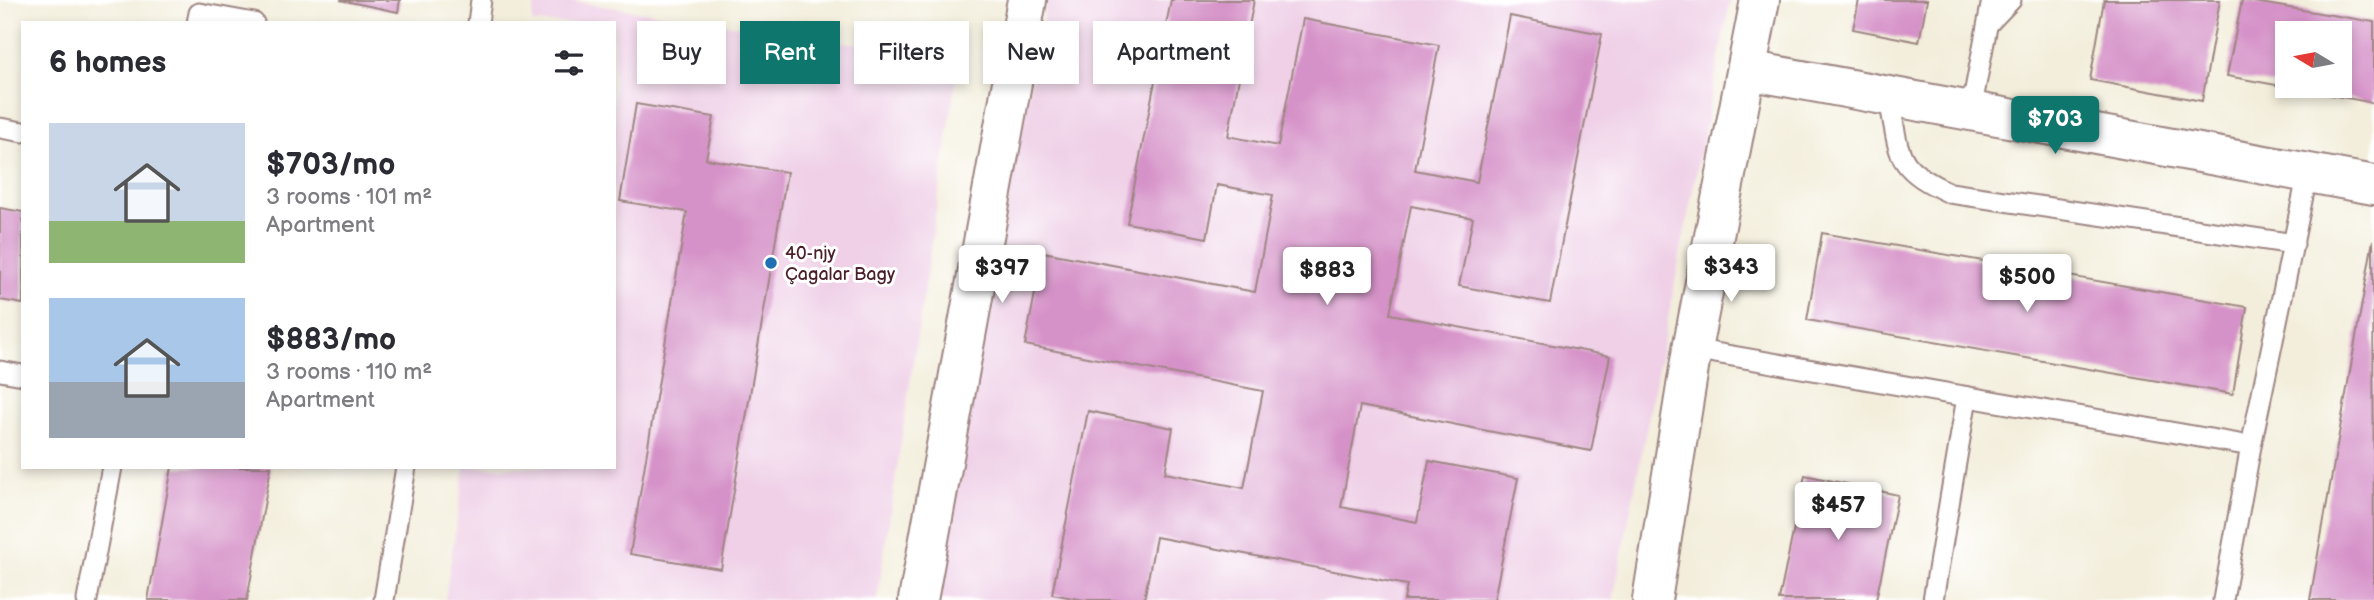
<!DOCTYPE html>
<html lang="en">
<head>
<meta charset="utf-8">
<style>
	body { margin:0; font-family:"Balsamiq Sans",sans-serif; background:#f2f2f3; color:#2b2b33; height:100vh; display:flex; flex-direction:column; font-size:26px; white-space:nowrap }
	* { box-sizing:border-box; margin:0 }
	p { font-size:23px; color:#7c7c81 }
	.icon { flex:none; width:38px; height:38px; fill:none; stroke:currentColor; stroke-width:2; stroke-linecap:round; stroke-linejoin:round }
	.map { position:relative; flex:1; overflow:hidden }
	.sheet { position:absolute; left:21px; top:21px; width:595px; height:448px; display:flex; flex-direction:column; background:#fff; border-radius:0px; box-shadow:0 4px 10px #0003 }
	.sheet>* { flex:none }
	.hud { position:absolute; left:637px; top:21px; width:665px; height:63px; display:flex; gap:14px }
	.needle { width:46px; rotate:280deg }
	.controls { position:absolute; left:2275px; top:21px; display:grid; gap:14px }
	.controls a { display:grid; place-items:center; width:77px; height:77px; border-radius:0px; background:#fff; box-shadow:0 4px 10px #0003; font-size:35px }
	.price { position:absolute; translate:-50% -60px; padding:0 16px; border-radius:7px; background:#fff; color:#222; font-size:23px; line-height:46px; filter:drop-shadow(0 2px 4px #0008) }
	.price::after { content:''; position:absolute; left:50%; top:42px; width:21px; height:16px; margin-left:-10px; background:inherit; clip-path:polygon(0 0,100% 0,50% 100%) }
	.price.selected { background:#0f766e; color:#fff }
	ul { padding:0; list-style:none }
	li { display:flex; align-items:center; gap:21px; height:175px; padding:0 28px }
	li span { display:grid; place-items:center; flex:none; width:196px; height:140px; border-radius:0px; color:#555 }
	li>.icon { margin-inline-start:auto }
	span .icon { width:84px; height:84px; fill:#fffc; stroke-width:1 }
	li b { font-size:30px }
	h2 { display:flex; justify-content:space-between; align-items:center; height:84px; padding:0 28px; font-size:30px }
	.chip { padding:0 24px; border-radius:0px; background:#fff; box-shadow:0 4px 10px #0003; font-size:24px; line-height:63px }
	.chip.selected { background:#0f766e; color:#fff }
	.map>svg:first-child { display:block }
</style>
</head>
<body>
<div class="map">
<svg width="2374" height="600" viewBox="0 0 2374 600">
	<rect width="100%" height="100%" fill="#fff"/>
	<filter id="ink" filterUnits="userSpaceOnUse"><feTurbulence type="fractalNoise" baseFrequency=".0143" numOctaves="2"/><feDisplacementMap in="SourceGraphic" scale="14" xChannelSelector="R" yChannelSelector="G"/><feConvolveMatrix kernelMatrix="1 2 1 2 8 2 1 2 1" color-interpolation-filters="sRGB"/></filter>
	<filter id="wash" filterUnits="userSpaceOnUse"><feTurbulence type="fractalNoise" baseFrequency=".00686" numOctaves="4" result="noise"/><feDisplacementMap in="SourceGraphic" scale="28" xChannelSelector="R" yChannelSelector="G"/><feGaussianBlur stdDeviation="1.57" result="paint"/><feColorMatrix in="noise" values="0 0 0 0 0 0 0 0 0 0 0 0 0 0 0 0 0 1.4 0 .05"/><feComposite in="paint" operator="in"/></filter>
	<g filter="url(#wash)">
		<rect width="100%" height="100%" fill="#f3eedb"/>
		<!-- built -->
		<g fill="#efd0e7">
			<polygon points="535,0 564,0 959,59 877,600 445,600 465,467 614,467 614,23 532,23"/>
			<polygon points="1047,0 1730,0 1613,600 930,600"/>
		</g>
		<g id="blocks">
			<!-- building -->
			<g fill="#d592c8">
				<polygon points="340,0 400,0 398,12"/>
				<polygon points="1171,0 1254,0 1228,136 1278,146 1303,19 1439,45 1415,170 1477,182 1510,16 1602,34 1550,303 1459,286 1473,218 1411,206 1390,314 1610,356 1591,451 1360,406 1341,507 1417,522 1429,461 1518,478 1494,600 1404,600 1407,585 1156,537 1144,600 1084,600 1052,594 1088,411 1173,428 1165,473 1244,488 1263,391 1025,345 1043,252 1255,292 1273,195 1217,185 1207,238 1127,223"/>
				<polygon points="1859,0 1927,0 1919,42 1853,29"/>
				<polygon points="2104,0 2220,0 2202,101 2090,80"/>
				<polygon points="2242,0 2374,22 2374,103 2288,87 2340,86 2340,33 2287,33 2287,87 2227,76"/>
				<polygon points="636,104 714,117 706,159 787,172 721,569 630,554 687,212 620,201"/>
				<polygon points="0,208 23,212 23,304 0,300"/>
				<polygon points="1822,233 2247,307 2233,394 1807,320"/>
				<polygon points="2373,240 2374,600 2310,600"/>
				<polygon points="172,467 271,467 247,600 148,600"/>
				<polygon points="1805,475 1898,495 1876,600 1779,600"/>
			</g>
		</g>
	</g>
	<g filter="url(#ink)">
		<use href="#blocks" fill-opacity="0" stroke="#9e8683" stroke-width="2"/>
		<g fill="none" stroke-linecap="round" stroke-linejoin="round">
			<!-- lane casing -->
			<g stroke="#9e8683" stroke-width="23">
				<g id="lane">
					<polyline points="197,23 199,13 254,23"/>
					<polyline points="478,23 481,0"/>
					<polyline points="1988,24 2011,0"/>
					<path d="M1888 95C1901 154 1891 166 1950 193L2294 244"/>
					<polyline points="1971,111 1992,0"/>
					<polyline points="0,128 23,132"/>
					<polyline points="1692,349 2251,446 2223,600"/>
					<polyline points="0,371 23,375"/>
					<polyline points="2251,446 2308,172"/>
					<polyline points="87,600 112,467"/>
					<polyline points="384,600 406,467"/>
					<polyline points="1933,600 1967,397"/>
				</g>
			</g>
			<!-- street casing -->
			<g stroke="#9e8683" stroke-width="42">
				<g id="street">
					<polyline points="1747,70 2374,185"/>
					<polyline points="918,600 1027,0"/>
					<polyline points="1652,600 1692,349 1760,0"/>
				</g>
			</g>
			<!-- lane -->
			<use href="#lane" stroke="#fff" stroke-width="19"/>
			<!-- street -->
			<use href="#street" stroke="#fff" stroke-width="38"/>
		</g>
	</g>
	<!-- markers -->
	<circle fill="#1f6fb2" stroke="#fff" stroke-width="2.5" cx="771" cy="263" r="7"/>
	<g text-anchor="middle" dominant-baseline="central" stroke-width="6" stroke-linejoin="round" paint-order="stroke">
		<!-- poi labels -->
		<g font-size="18" fill="#4a1f2b" stroke="#fff" text-anchor="start">
			<text x="785" y="253">40-njy<tspan x="785" dy="21">Çagalar Bagy</tspan></text>
		</g>
	</g>
</svg>
<div class="controls">
<a><svg class="needle" viewBox="-14 -14 28 28"><path d="M0-13l5 13h-10z" fill="#e53935"/><path d="M0 13l5-13h-10z" fill="#7c7c81"/></svg></a>
</div>
<b class="price selected" style="left:2055px;top:156px">$703</b>
<b class="price" style="left:1731px;top:304px">$343</b>
<b class="price" style="left:1002px;top:305px">$397</b>
<b class="price" style="left:1327px;top:307px">$883</b>
<b class="price" style="left:2027px;top:314px">$500</b>
<b class="price" style="left:1838px;top:542px">$457</b>
<div class="hud">
<a class="chip">Buy</a>
<a class="chip selected">Rent</a>
<a class="chip">Filters</a>
<a class="chip">New</a>
<a class="chip">Apartment</a>
</div>
<section class="sheet">
<h2>6 homes<svg class="icon" aria-label="filters" viewBox="0 0 24 24"><path d="M4 7h16M4 17h16"/><circle cx="9" cy="7" r="2"/><circle cx="15" cy="17" r="2"/></svg></h2>
<ul>
<li><span style="background:linear-gradient(#c9d6e8 70%,#8fb573 0)"><svg class="icon" aria-label="home" viewBox="0 0 24 24"><path d="M3 11l9-7 9 7M6 9v11h12V9"/></svg></span><div><b>$703/mo</b><p>3 rooms · 101 m²</p><p>Apartment</p></div></li>
<li><span style="background:linear-gradient(#a9c7e8 60%,#9aa5b1 0)"><svg class="icon" aria-label="home" viewBox="0 0 24 24"><path d="M3 11l9-7 9 7M6 9v11h12V9"/></svg></span><div><b>$883/mo</b><p>3 rooms · 110 m²</p><p>Apartment</p></div></li>
</ul>
</section>
</div>
</body>
</html>
